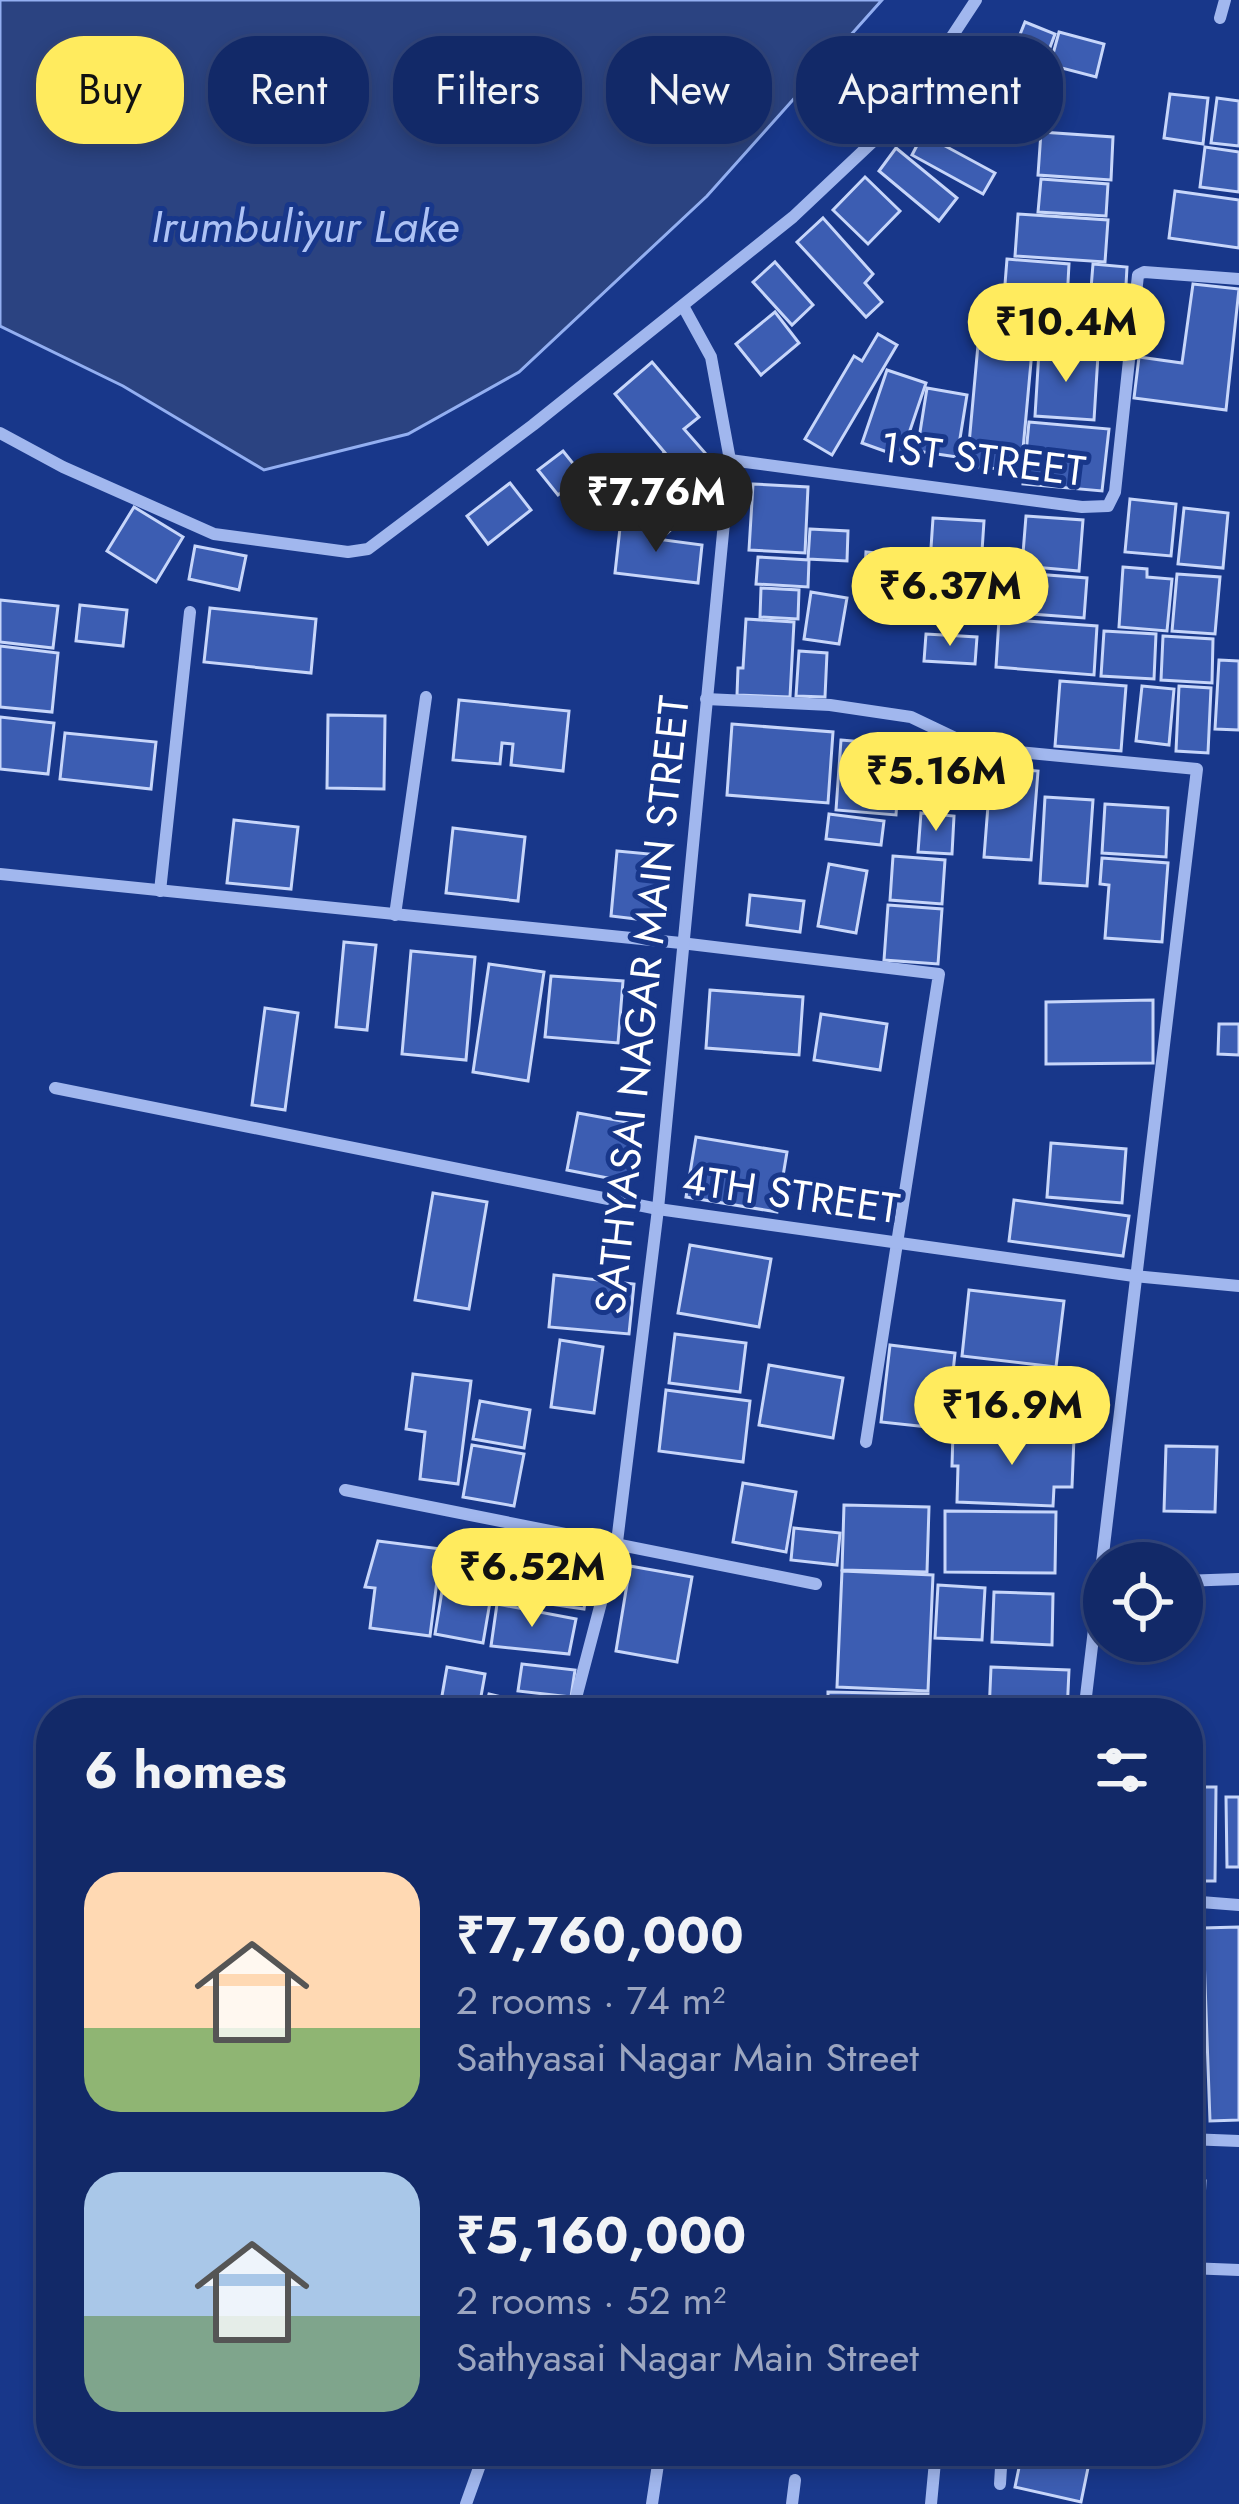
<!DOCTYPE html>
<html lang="en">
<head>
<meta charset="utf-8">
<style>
	body { margin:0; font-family:Jost,sans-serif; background:#1f3571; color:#f1f3f6; height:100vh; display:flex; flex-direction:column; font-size:45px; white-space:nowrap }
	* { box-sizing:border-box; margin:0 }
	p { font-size:39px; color:#9ca6c0 }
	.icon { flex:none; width:66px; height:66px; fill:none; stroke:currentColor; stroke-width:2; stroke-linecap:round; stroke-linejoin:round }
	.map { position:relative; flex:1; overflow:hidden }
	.side { position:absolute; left:36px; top:1698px; width:1167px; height:768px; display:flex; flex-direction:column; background:#122968; border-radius:48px; box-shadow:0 6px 18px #0003,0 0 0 3px #31457c }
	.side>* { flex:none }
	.top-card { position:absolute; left:36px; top:36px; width:1167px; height:108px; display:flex; gap:24px }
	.tools { position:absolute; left:1083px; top:1542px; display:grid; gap:24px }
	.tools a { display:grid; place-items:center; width:120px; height:120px; border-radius:50%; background:#122968; box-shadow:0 6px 18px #0003,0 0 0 3px #31457c; font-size:60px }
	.price { position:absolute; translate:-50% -102px; padding:0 27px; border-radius:42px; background:#ffeb5e; color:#111; font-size:39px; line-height:78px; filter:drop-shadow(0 3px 6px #0008) }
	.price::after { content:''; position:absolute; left:50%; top:72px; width:36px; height:27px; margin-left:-18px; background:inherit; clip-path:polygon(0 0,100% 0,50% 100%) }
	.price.on { background:#222; color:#fff }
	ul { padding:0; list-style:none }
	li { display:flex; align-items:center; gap:36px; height:300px; padding:0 48px }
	li span { display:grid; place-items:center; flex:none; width:336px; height:240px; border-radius:36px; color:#555 }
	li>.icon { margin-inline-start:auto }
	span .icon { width:144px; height:144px; fill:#fffc; stroke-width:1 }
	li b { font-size:51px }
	h2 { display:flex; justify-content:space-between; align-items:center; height:144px; padding:0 48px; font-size:51px }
	.tag { padding:0 42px; border-radius:48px; background:#122968; box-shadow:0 6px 18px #0003,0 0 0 3px #31457c; font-size:42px; line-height:108px }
	.tag.on { background:#ffeb5e; color:#111 }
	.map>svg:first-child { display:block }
</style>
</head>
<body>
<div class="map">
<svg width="1239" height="2504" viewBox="0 0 1239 2504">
	<rect width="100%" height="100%" fill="#18378a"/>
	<!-- water -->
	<polygon fill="#2b4381" stroke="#93aff1" stroke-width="3" points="0,0 882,0 707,196 519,372 408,434 264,470 123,386 0,326"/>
	<!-- building -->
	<g fill="#3c5db2" stroke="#c7d6fa" stroke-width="3">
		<polygon points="1025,22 1055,34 1040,74 1009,62"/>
		<polygon points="1059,32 1104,44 1096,77 1050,65"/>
		<polygon points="950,83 983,107 961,139 927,114"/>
		<polygon points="1170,94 1208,98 1203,144 1164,138"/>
		<polygon points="1217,98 1239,101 1239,146 1211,143"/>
		<polygon points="1041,132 1113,137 1111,180 1038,175"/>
		<polygon points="923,134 995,173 983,194 912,155"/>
		<polygon points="1205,147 1239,152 1239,192 1200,187"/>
		<polygon points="896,148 957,198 939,221 879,171"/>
		<polygon points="865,177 900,211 868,244 833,210"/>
		<polygon points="1041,179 1108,184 1106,216 1038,212"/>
		<polygon points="1175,191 1239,200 1239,248 1169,238"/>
		<polygon points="1018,214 1108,220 1105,262 1015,256"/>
		<polygon points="823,218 873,274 865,283 882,302 866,317 797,242"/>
		<polygon points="1007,259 1069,264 1067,301 1004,297"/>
		<polygon points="775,262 813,305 792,325 753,282"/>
		<polygon points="1093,264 1127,267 1125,303 1090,301"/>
		<polygon points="1193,284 1239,289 1226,410 1134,398 1139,357 1182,363"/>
		<polygon points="1032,302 1116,308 1113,343 1029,337"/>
		<polygon points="775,312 799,343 761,375 736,344"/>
		<polygon points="878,334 897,345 832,455 805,439 854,356 862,361"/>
		<polygon points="979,334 1033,340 1021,471 967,466"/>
		<polygon points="1039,351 1098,355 1094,420 1035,416"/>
		<polygon points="652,362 699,417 684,429 706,454 683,474 615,394"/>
		<polygon points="887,370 926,383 901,457 862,443"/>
		<polygon points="927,388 967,395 957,457 917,451"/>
		<polygon points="1029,422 1109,429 1102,491 1023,484"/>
		<polygon points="563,451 583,476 558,495 538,470"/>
		<polygon points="663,454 704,500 664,536 623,492"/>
		<polygon points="510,483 531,510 488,544 467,516"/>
		<polygon points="753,484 808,487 805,553 749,550"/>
		<polygon points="1130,499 1176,504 1171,556 1125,552"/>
		<polygon points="134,507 183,537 156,582 107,551"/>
		<polygon points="1184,508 1228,513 1223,568 1178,564"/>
		<polygon points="1026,516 1083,520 1079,571 1022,566"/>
		<polygon points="933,518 984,521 978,612 927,608"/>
		<polygon points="621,519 648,523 649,538 702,545 698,583 615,573"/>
		<polygon points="810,529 848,531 847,561 808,559"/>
		<polygon points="195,546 246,556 239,590 189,579"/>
		<polygon points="866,552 922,557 919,589 864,585"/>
		<polygon points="758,557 809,560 808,587 756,584"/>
		<polygon points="1123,567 1147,569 1147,577 1172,579 1167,631 1119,627"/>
		<polygon points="1021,573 1087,578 1084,618 1018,613"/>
		<polygon points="1177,574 1220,577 1215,634 1172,631"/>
		<polygon points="761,588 799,590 798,619 760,617"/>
		<polygon points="811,592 847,598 839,644 804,639"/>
		<polygon points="0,600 58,606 53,648 0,642"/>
		<polygon points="80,605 127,610 123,646 76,641"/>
		<polygon points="210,608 316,619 311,673 204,662"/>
		<polygon points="746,619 794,622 790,697 737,695 738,668 743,668"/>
		<polygon points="999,619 1097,626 1094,675 996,667"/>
		<polygon points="1104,631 1156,634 1154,679 1101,676"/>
		<polygon points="926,634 977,637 975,664 924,661"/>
		<polygon points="1163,636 1213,639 1212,683 1161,680"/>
		<polygon points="0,646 58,653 52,712 0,707"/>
		<polygon points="799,651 827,653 825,697 796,696"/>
		<polygon points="1219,660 1239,661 1239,730 1215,729"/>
		<polygon points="1060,681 1126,686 1121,751 1055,746"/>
		<polygon points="1142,686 1174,689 1169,745 1136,741"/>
		<polygon points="1179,686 1211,688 1208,753 1176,751"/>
		<polygon points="459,700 569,711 563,771 511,765 513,744 502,743 500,764 453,760"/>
		<polygon points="328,715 385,716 384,789 327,788"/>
		<polygon points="0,717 54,723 48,774 0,769"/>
		<polygon points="732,724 833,732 828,803 727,795"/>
		<polygon points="65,733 156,742 151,789 60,779"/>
		<polygon points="841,740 901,745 896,815 836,810"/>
		<polygon points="991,767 1038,771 1031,860 984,857"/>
		<polygon points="1045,797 1093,800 1087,886 1040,883"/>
		<polygon points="1105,804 1168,808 1166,857 1102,853"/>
		<polygon points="921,813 954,816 952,854 918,852"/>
		<polygon points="829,814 884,821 881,845 826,839"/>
		<polygon points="234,820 298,827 291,889 227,883"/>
		<polygon points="453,828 525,837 518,901 446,893"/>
		<polygon points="617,851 660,855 653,921 611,916"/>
		<polygon points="893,856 945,860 942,904 890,900"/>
		<polygon points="1102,858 1168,863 1162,942 1105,938 1109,885 1100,884"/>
		<polygon points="829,864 867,871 856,933 818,926"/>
		<polygon points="750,895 804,901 800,932 747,925"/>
		<polygon points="888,905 942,909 938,964 884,960"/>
		<polygon points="344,942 376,945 367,1030 336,1027"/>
		<polygon points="411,951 475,957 466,1060 402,1054"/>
		<polygon points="489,964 544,972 528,1081 473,1072"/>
		<polygon points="551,976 623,981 618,1043 545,1037"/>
		<polygon points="710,990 803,997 799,1055 706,1048"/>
		<polygon points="1153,1000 1153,1063 1046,1064 1046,1002"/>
		<polygon points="265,1008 298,1013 285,1110 252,1105"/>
		<polygon points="821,1014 887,1024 880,1070 814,1060"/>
		<polygon points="1219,1024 1239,1024 1239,1055 1218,1054"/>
		<polygon points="578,1113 638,1124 628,1182 567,1170"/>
		<polygon points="696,1137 787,1152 777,1212 686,1197"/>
		<polygon points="1051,1143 1126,1149 1122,1203 1047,1197"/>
		<polygon points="433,1193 487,1202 469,1309 415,1300"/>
		<polygon points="1014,1200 1129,1216 1123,1256 1009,1241"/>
		<polygon points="690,1245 771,1259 759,1327 678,1313"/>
		<polygon points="554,1275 634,1284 629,1334 549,1327"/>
		<polygon points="969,1290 1064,1301 1056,1367 962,1356"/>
		<polygon points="675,1334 746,1343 740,1392 669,1383"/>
		<polygon points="560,1340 603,1347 594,1413 551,1407"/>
		<polygon points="890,1345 955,1353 947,1429 881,1422"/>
		<polygon points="769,1365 843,1378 833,1438 759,1425"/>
		<polygon points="413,1374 471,1381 458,1484 420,1479 425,1432 406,1429"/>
		<polygon points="666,1390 750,1401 743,1462 659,1451"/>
		<polygon points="480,1401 530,1410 524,1448 473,1439"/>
		<polygon points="953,1432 1074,1437 1072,1487 1054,1487 1053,1506 957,1502 958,1466 952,1466"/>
		<polygon points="472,1445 524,1454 514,1506 463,1497"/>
		<polygon points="1166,1446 1217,1447 1215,1512 1164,1511"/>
		<polygon points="743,1483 796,1492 786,1552 733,1542"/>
		<polygon points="844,1505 929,1507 927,1572 842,1570"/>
		<polygon points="945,1511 1056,1512 1055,1573 945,1572"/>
		<polygon points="794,1528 840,1533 837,1565 791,1560"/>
		<polygon points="451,1536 485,1542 482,1558 497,1561 483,1643 435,1634"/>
		<polygon points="378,1541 441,1549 430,1636 370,1628 375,1588 365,1587"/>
		<polygon points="505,1558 539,1563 534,1599 500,1594"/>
		<polygon points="550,1563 590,1569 584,1609 543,1603"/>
		<polygon points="630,1566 692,1577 677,1662 616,1651"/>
		<polygon points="842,1571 933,1575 928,1691 837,1687"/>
		<polygon points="938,1585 985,1588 982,1640 935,1638"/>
		<polygon points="994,1592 1053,1594 1052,1645 992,1642"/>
		<polygon points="497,1604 576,1619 569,1654 491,1646"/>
		<polygon points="522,1664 575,1670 571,1697 518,1691"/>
		<polygon points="447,1667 485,1674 478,1713 439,1713"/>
		<polygon points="991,1667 1069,1670 1067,1713 989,1713"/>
		<polygon points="828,1692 928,1694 927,1713 828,1713"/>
		<polygon points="489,1694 559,1711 559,1713 484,1713"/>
		<polygon points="1188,1787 1216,1787 1215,1881 1188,1881"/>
		<polygon points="1226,1797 1239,1797 1239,1867 1227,1867"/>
		<polygon points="1239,1927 1239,2120 1210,2121 1203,1928"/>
		<polygon points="1188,2180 1205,2181 1203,2220 1188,2219"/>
		<polygon points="1022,2453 1088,2468 1081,2502 1015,2487"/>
	</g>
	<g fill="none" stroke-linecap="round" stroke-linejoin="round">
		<!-- street -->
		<g stroke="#a1b7ee" stroke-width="12">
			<polyline points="1220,18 1225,0"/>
			<polyline points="0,433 63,467 214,534 348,552 368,549 533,425 793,217 899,117 976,0"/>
			<polyline points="730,460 1082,507 1108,506 1115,492 1138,275 1144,272 1239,279"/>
			<polyline points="706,699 830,705 911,717 976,748 1197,769 1084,1713"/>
			<polyline points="0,874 681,943 939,974 866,1442"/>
			<polyline points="160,891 190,612"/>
			<polyline points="395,915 426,697"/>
			<polyline points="55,1088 658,1209 1134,1276 1239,1286"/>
			<polyline points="345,1490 816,1584"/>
			<polyline points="1182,1581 1239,1579"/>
			<polyline points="310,1703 340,1713"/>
			<polyline points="572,1713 617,1542 658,1209 730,460 711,357 683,306"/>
			<polyline points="1188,1901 1239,1905"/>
			<polyline points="1188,2139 1239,2141"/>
			<polyline points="1188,2268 1239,2270"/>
			<polyline points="1000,2484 1002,2451"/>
			<polyline points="466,2504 485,2451"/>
			<polyline points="652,2504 660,2451"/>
			<polyline points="792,2504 795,2480"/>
			<polyline points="931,2504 936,2451"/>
		</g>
	</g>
	<g text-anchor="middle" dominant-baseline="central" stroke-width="10" stroke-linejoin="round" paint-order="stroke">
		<!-- street labels -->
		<g font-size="42" fill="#fff" stroke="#18378a">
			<text transform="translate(983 459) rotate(7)">1ST STREET</text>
			<text transform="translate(642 1005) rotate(-84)">SATHYASAI NAGAR MAIN STREET</text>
			<text transform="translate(791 1194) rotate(8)">4TH STREET</text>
		</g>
		<!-- water labels -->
		<g font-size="45" font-style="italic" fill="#adc2f5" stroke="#18378a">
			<text x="305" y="226">Irumbuliyur Lake</text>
		</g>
	</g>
</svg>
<div class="tools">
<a><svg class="icon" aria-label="locate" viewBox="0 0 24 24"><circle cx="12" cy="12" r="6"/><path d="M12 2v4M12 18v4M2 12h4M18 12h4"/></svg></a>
</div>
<b class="price" style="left:1066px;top:385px">₹10.4M</b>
<b class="price on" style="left:656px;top:555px">₹7.76M</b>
<b class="price" style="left:950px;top:649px">₹6.37M</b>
<b class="price" style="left:936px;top:834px">₹5.16M</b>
<b class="price" style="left:1012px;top:1468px">₹16.9M</b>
<b class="price" style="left:532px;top:1630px">₹6.52M</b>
<div class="top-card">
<a class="tag on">Buy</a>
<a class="tag">Rent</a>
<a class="tag">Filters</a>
<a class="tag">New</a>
<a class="tag">Apartment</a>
</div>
<section class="side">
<h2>6 homes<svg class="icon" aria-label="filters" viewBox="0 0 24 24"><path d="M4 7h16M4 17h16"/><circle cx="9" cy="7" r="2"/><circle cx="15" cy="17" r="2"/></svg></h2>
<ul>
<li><span style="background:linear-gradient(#ffd9b3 65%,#8fb573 0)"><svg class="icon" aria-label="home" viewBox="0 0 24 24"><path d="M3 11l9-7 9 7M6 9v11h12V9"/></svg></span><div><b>₹7,760,000</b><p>2 rooms · 74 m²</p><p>Sathyasai Nagar Main Street</p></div></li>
<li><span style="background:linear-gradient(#a9c7e8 60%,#7fa58c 0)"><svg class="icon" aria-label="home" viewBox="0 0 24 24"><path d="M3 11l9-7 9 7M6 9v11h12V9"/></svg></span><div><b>₹5,160,000</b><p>2 rooms · 52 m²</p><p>Sathyasai Nagar Main Street</p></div></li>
</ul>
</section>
</div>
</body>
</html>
